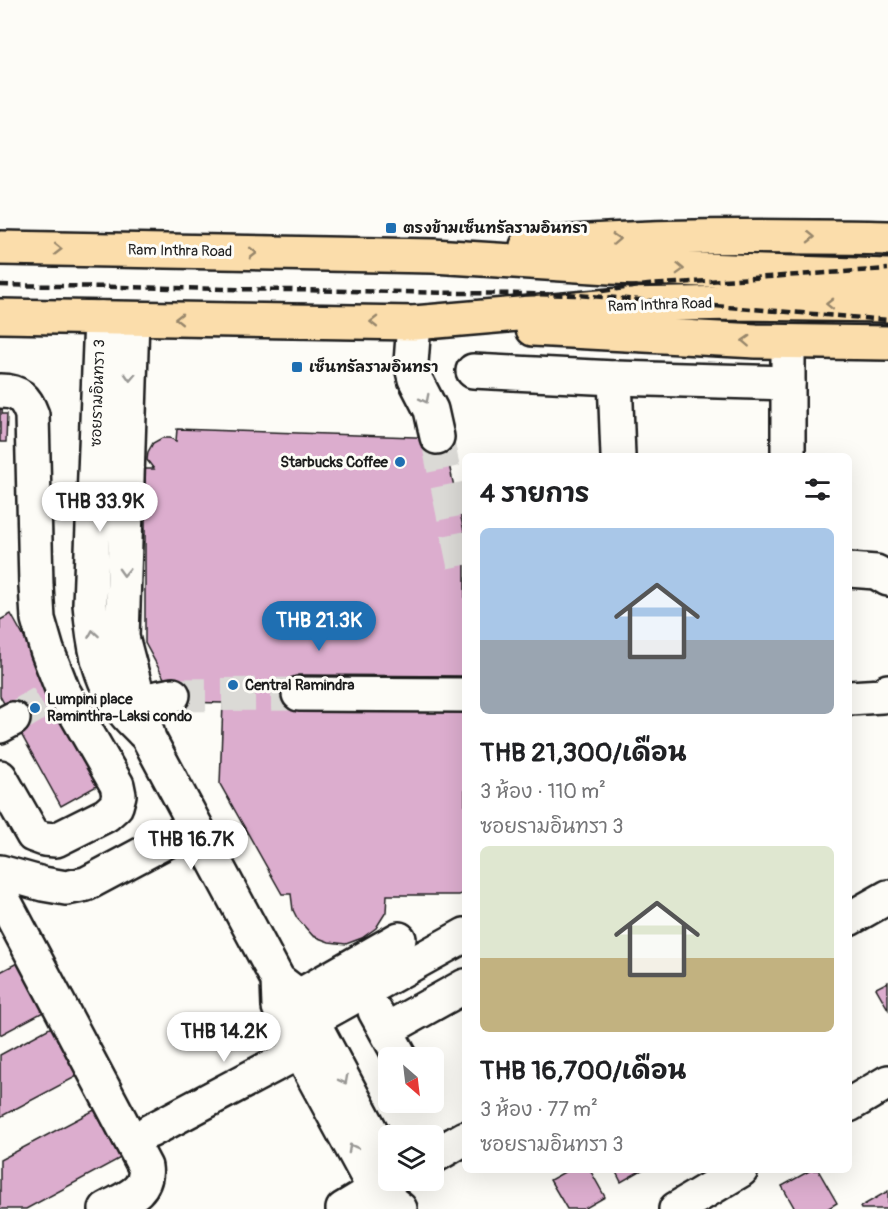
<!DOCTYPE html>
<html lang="th">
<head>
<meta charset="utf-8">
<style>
	body { margin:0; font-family:Pangolin,"Playpen Sans Thai",sans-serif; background:#f2f2f2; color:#202124; height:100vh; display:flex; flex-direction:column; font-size:22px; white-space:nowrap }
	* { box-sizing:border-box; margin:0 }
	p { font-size:20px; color:#757577 }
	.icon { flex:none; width:33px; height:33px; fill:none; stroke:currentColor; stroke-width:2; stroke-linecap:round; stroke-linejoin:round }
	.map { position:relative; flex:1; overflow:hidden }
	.drawer { position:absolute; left:462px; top:453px; width:390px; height:720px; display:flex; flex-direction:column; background:#fff; border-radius:9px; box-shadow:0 6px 24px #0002 }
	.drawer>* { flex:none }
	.needle { width:39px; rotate:152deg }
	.fabs { position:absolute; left:378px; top:1047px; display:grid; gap:12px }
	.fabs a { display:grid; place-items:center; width:66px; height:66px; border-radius:9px; background:#fff; box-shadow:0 6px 24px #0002; font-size:30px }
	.price { position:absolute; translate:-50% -51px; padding:0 14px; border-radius:21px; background:#fff; color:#222; font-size:20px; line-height:39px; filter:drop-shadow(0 2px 3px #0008) }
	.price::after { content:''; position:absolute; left:50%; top:36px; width:18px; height:14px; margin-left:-9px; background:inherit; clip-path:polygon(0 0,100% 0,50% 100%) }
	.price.current { background:#1f6fb2; color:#fff }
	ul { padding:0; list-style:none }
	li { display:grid; align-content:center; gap:12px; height:318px; padding:0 18px }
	li span { display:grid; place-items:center; height:186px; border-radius:9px; color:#555 }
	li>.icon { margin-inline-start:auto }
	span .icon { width:108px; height:108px; fill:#fffc; stroke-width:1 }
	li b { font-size:26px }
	h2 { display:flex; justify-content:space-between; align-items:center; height:72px; padding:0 18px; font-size:26px }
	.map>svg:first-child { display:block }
</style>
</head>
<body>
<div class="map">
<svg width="888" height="1209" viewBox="0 0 888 1209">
	<rect width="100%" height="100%" fill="#fdfcf7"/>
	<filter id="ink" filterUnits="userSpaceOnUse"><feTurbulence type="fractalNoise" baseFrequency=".0167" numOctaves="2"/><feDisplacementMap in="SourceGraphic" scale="12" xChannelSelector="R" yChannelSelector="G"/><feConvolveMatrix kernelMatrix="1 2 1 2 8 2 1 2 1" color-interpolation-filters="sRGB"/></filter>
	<g filter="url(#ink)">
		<!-- building -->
		<g fill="#dcadce" stroke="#1c1c1c" stroke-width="1.5">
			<polygon points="0,401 3,401 2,414 7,414 6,442 0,442"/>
			<polygon points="177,429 443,438 465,535 465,676 298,675 299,694 465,708 465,892 459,895 387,895 386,912 376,928 362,938 346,944 329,942 313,936 297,918 293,910 291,894 282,894 220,784 223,703 177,702 145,643 145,469 154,469 147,460 148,452 153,443 162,438 170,438 176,441"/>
			<polygon points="11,614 104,782 61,806 0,696 0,620"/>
			<polygon points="23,960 49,1009 0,1035 0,972"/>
			<polygon points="888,982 888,1009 876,988"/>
			<polygon points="57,1024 83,1073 0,1117 0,1055"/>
			<polygon points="102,1106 128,1154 26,1209 0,1209 0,1160"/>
			<polygon points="568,1170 590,1170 605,1197 584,1209 567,1209 550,1180"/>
			<polygon points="615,1170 642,1170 621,1182"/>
			<polygon points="811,1170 818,1170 837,1203 827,1209 795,1209 782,1186"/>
			<polygon points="888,1191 888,1209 861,1209 860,1207"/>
		</g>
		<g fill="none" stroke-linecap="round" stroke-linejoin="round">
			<!-- minor-tunnel -->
			<g stroke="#dbdad6" stroke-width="33" stroke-dasharray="33 16" stroke-linecap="butt">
				<polyline points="437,437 465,572"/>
				<polyline points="173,695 299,694"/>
				<polyline points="13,719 55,694"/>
			</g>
			<!-- minor casing -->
			<g stroke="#1c1c1c" stroke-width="38">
				<g id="minor">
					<path d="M101 318 90 604C93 640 98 680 122 709 128 718 137 725 144 733"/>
					<polyline points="132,319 122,637 149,739 278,980 299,996 388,1163"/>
					<polyline points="414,323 411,363 415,379 431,410 437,437"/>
					<polyline points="788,342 788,456"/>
					<polyline points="473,371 615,378 788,383"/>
					<polyline points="615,378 618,456"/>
					<path d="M0 391C19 391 26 398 32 415L36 585 38 619 47 650 63 691 117 785 119 795 116 806 106 815 56 840 44 839 33 835 0 777"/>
					<polyline points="849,570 876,572 888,579"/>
					<polyline points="299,694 465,695"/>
					<polyline points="849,698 882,696 888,691"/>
					<polyline points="121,708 140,701 173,695"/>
					<polyline points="0,726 13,719"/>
					<polyline points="0,872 43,884 66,888 86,884 195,826"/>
					<path d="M0 893 145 1167C149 1192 124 1199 106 1209"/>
					<polyline points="849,919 888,897"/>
					<polyline points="278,980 279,1007 300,1052 375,1190 400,1209"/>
					<polyline points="299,996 399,939"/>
					<polyline points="375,1011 401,1058"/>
					<polyline points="312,1020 465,935"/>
					<polyline points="386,1030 465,986"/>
					<polyline points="849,1105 888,1082"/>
					<polyline points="150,1131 318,1042"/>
					<polyline points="434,1156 465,1138"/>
					<polyline points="343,1209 391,1180"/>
					<polyline points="676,1209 741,1170"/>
				</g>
			</g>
			<!-- major casing -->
			<g stroke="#1c1c1c" stroke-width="38">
				<g id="major">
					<path d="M527 246C647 234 767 236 888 238"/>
					<polyline points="0,248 433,256 610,267 888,276"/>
					<polyline points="0,316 414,323 622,305 739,303 888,305"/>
					<polyline points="533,329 756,341 888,343"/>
				</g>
			</g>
			<!-- minor -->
			<use href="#minor" stroke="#fdfcf7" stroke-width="33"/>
			<!-- major -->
			<use href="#major" stroke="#fbddab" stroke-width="33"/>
			<!-- rail -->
			<g stroke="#1c1c1c" stroke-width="4.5" stroke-dasharray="9 4.5" stroke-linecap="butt">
				<polyline points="0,285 578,295 888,320"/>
				<polyline points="602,291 648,285 888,269"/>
			</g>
		</g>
		<!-- one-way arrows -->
		<defs><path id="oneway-chevron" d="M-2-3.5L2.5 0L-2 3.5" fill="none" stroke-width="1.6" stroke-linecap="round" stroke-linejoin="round" transform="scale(1.5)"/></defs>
		<g stroke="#97866b">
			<use href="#oneway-chevron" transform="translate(811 237) rotate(1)"/>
			<use href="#oneway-chevron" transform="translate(616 239) rotate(-3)"/>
			<use href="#oneway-chevron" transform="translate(58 249) rotate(1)"/>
			<use href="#oneway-chevron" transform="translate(253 253) rotate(1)"/>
			<use href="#oneway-chevron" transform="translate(680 269) rotate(2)"/>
			<use href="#oneway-chevron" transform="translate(830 304) rotate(-179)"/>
			<use href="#oneway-chevron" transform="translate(179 319) rotate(-179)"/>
			<use href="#oneway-chevron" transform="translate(374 322) rotate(-179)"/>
			<use href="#oneway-chevron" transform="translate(746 341) rotate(-177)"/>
		</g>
		<g stroke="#989794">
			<use href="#oneway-chevron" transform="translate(130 377) rotate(92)"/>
			<use href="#oneway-chevron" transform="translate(425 399) rotate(63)"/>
			<use href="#oneway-chevron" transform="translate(124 572) rotate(92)"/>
			<use href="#oneway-chevron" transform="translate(93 634) rotate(-99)"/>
			<use href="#oneway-chevron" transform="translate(344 1080) rotate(62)"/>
			<use href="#oneway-chevron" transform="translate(352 1148) rotate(-119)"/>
		</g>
	</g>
	<!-- markers -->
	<g fill="#1f6fb2" stroke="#fdfcf7" stroke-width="2">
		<rect x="385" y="222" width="12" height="12" rx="3"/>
		<rect x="291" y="361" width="12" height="12" rx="3"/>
		<circle cx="400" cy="462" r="6"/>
		<circle cx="233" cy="685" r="6"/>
		<circle cx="35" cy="708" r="6"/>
	</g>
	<g text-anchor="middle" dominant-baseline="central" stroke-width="6" stroke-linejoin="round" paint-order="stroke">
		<!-- poi labels -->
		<g font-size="15" font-weight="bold" fill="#1c1c1c" stroke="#fdfcf7" text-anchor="start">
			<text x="403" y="228">ตรงข้ามเซ็นทรัลรามอินทรา</text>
			<text x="309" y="367">เซ็นทรัลรามอินทรา</text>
			<text x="388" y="462" text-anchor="end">Starbucks Coffee</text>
			<text x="245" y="685">Central Ramindra</text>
			<text x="47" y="699">Lumpini place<tspan x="47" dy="17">Raminthra-Laksi condo</tspan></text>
		</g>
		<!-- street labels -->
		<g font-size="15" fill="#1c1c1c" stroke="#fdfcf7">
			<text transform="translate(180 251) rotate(1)">Ram Inthra Road</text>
			<text transform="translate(660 305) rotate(-2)">Ram Inthra Road</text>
			<text transform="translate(98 393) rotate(-88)">ซอยรามอินทรา 3</text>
		</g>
	</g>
</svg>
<div class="fabs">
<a><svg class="needle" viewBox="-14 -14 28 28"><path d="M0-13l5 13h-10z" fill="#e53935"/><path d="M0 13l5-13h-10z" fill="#757577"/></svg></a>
<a><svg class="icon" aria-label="layers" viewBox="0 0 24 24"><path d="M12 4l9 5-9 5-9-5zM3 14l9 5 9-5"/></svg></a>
</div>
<b class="price" style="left:100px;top:533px">THB 33.9K</b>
<b class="price current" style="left:319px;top:652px">THB 21.3K</b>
<b class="price" style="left:191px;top:871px">THB 16.7K</b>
<b class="price" style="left:224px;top:1063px">THB 14.2K</b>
<section class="drawer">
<h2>4 รายการ<svg class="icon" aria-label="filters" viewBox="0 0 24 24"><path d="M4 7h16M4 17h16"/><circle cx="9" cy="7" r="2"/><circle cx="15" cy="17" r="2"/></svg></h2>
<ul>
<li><span style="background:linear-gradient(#a9c7e8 60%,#9aa5b1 0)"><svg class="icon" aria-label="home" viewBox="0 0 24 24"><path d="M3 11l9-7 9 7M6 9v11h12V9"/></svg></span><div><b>THB 21,300/เดือน</b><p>3 ห้อง · 110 m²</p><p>ซอยรามอินทรา 3</p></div></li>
<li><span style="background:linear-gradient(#dfe7d0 60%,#c2b280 0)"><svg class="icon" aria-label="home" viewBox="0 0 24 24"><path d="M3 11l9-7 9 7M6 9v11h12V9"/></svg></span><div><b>THB 16,700/เดือน</b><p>3 ห้อง · 77 m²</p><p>ซอยรามอินทรา 3</p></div></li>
</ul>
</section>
</div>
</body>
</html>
